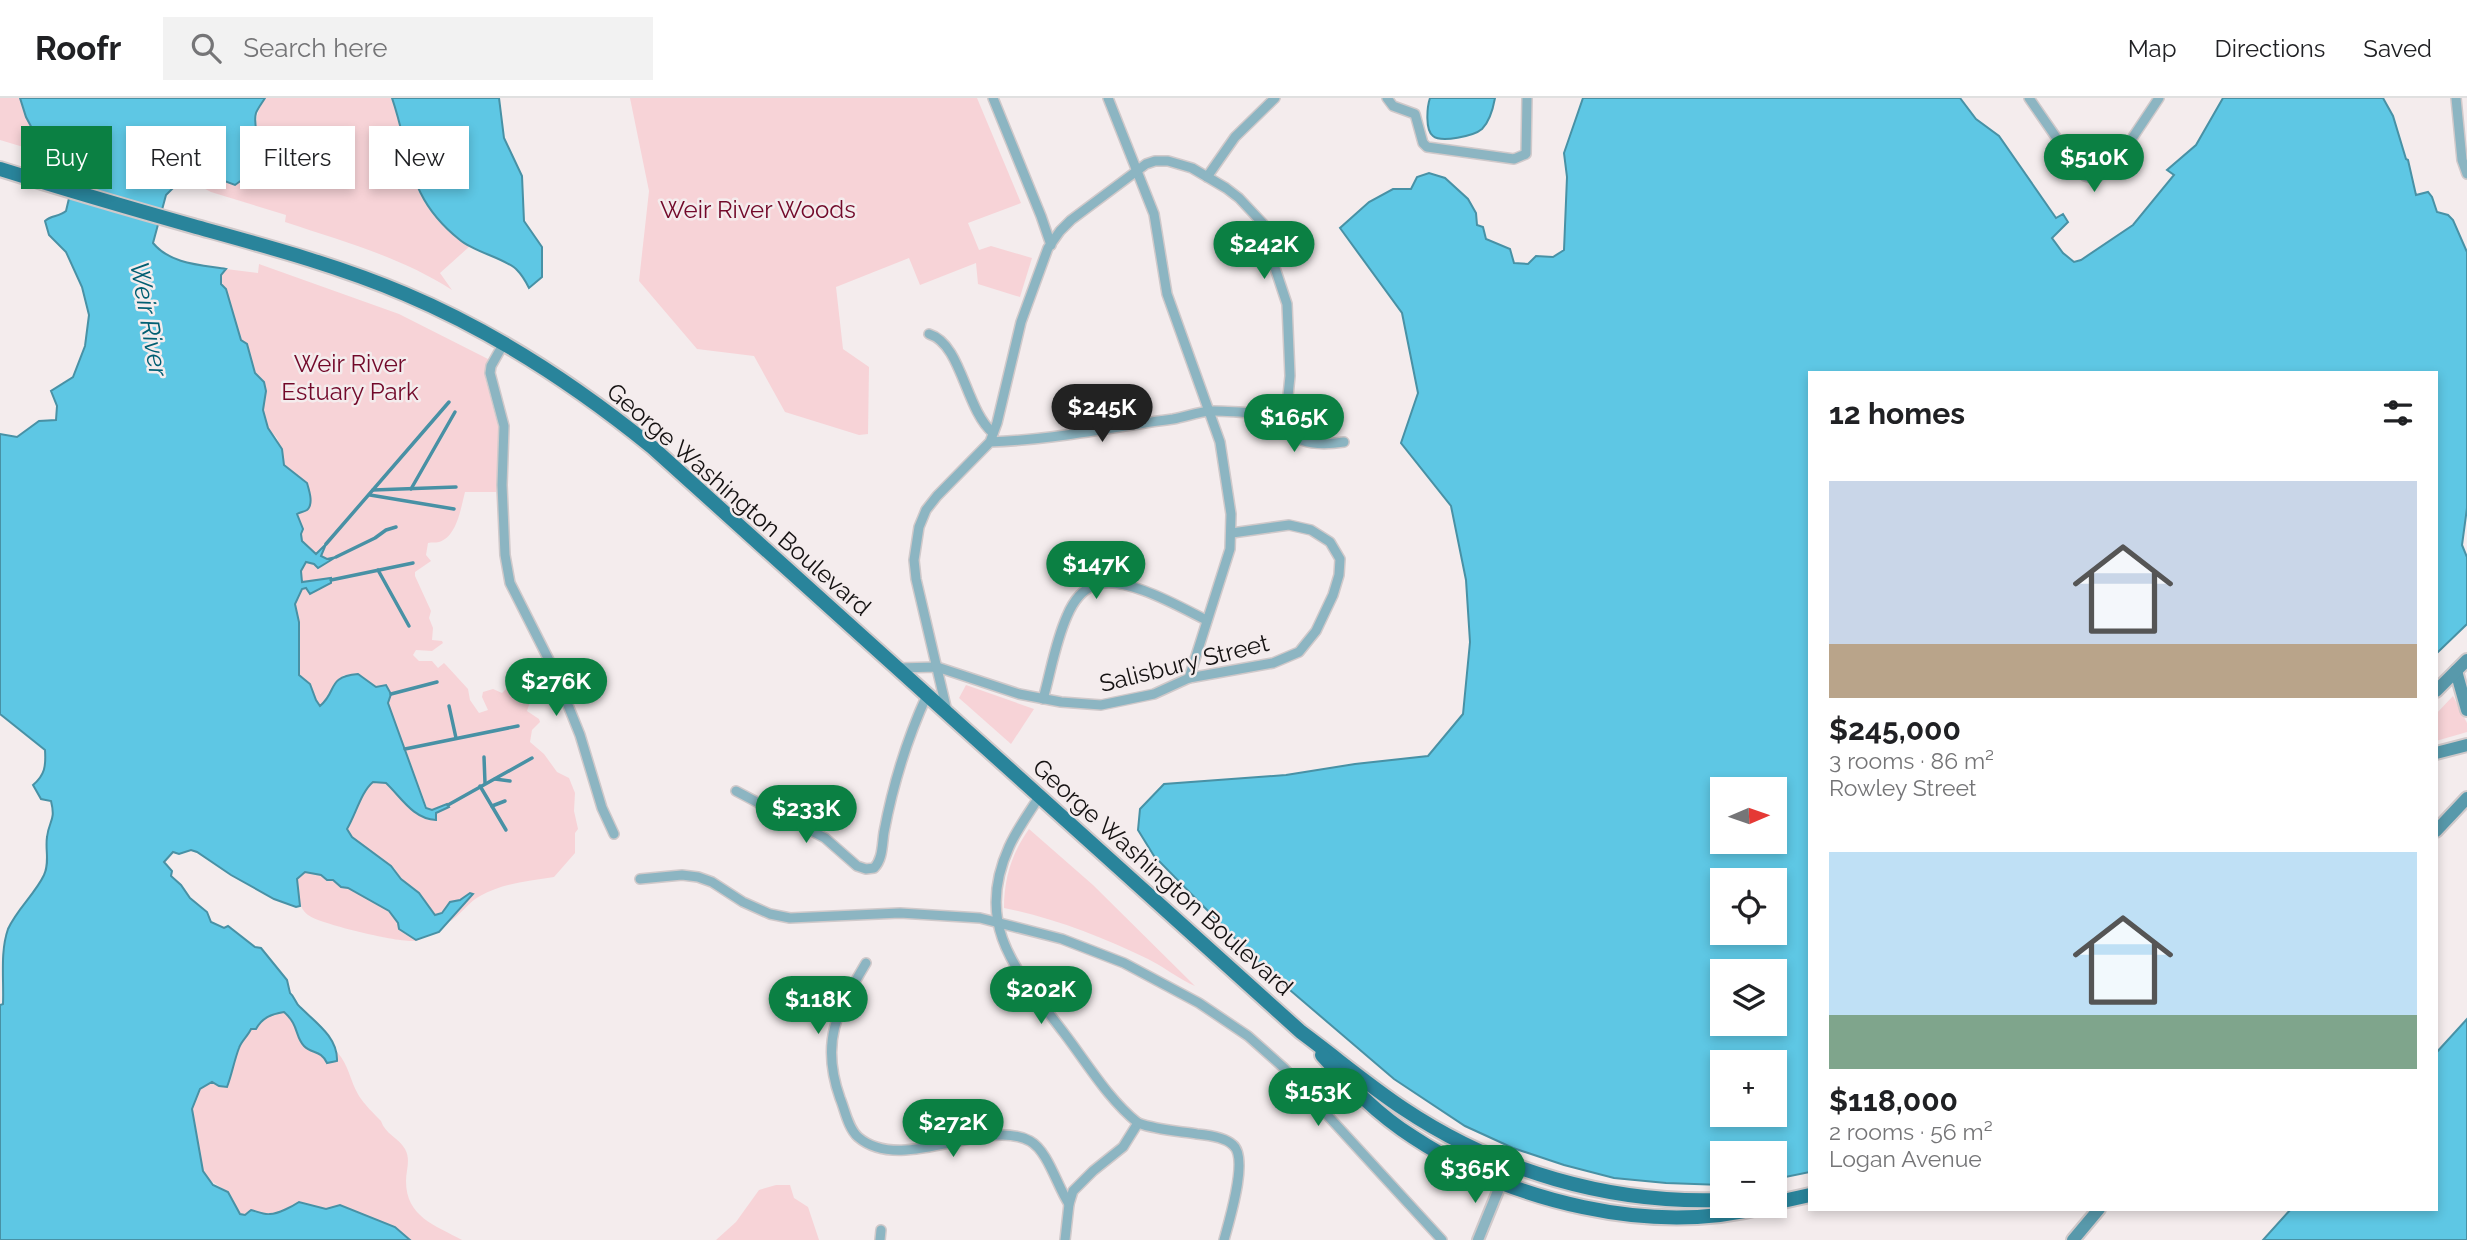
<!DOCTYPE html>
<html lang="en">
<head>
<meta charset="utf-8">
<style>
	body { margin:0; font-family:Raleway,sans-serif; background:#f2f2f2; color:#202124; height:100vh; display:flex; flex-direction:column; font-size:26px; white-space:nowrap }
	* { box-sizing:border-box; margin:0 }
	p { font-size:23px; color:#757577 }
	.icon { flex:none; width:38px; height:38px; fill:none; stroke:currentColor; stroke-width:2; stroke-linecap:round; stroke-linejoin:round }
	.map { position:relative; flex:1; overflow:hidden }
	.drawer { position:absolute; left:1808px; top:273px; width:630px; height:840px; display:flex; flex-direction:column; background:#fff; border-radius:0px; box-shadow:0 4px 10px #0003 }
	.drawer>* { flex:none }
	.banner { position:absolute; left:21px; top:28px; width:665px; height:63px; display:flex; gap:14px }
	.needle { width:46px; rotate:88deg }
	.fabs { position:absolute; left:1710px; top:679px; display:grid; gap:14px }
	.fabs a { display:grid; place-items:center; width:77px; height:77px; border-radius:0px; background:#fff; box-shadow:0 4px 10px #0003; font-size:35px }
	.price { position:absolute; translate:-50% -60px; padding:0 16px; border-radius:24px; background:#0b8043; color:#fff; font-size:23px; line-height:46px; filter:drop-shadow(0 2px 4px #0008) }
	.price::after { content:''; position:absolute; left:50%; top:42px; width:21px; height:16px; margin-left:-10px; background:inherit; clip-path:polygon(0 0,100% 0,50% 100%) }
	.price.selected { background:#222; color:#fff }
	ul { padding:0; list-style:none }
	li { display:grid; align-content:center; gap:14px; height:371px; padding:0 21px }
	li span { display:grid; place-items:center; height:217px; border-radius:0px; color:#555 }
	li>.icon { margin-inline-start:auto }
	span .icon { width:126px; height:126px; fill:#fffc; stroke-width:1 }
	li b { font-size:30px }
	h2 { display:flex; justify-content:space-between; align-items:center; height:84px; padding:0 21px; font-size:30px }
	.chip { padding:0 24px; border-radius:0px; background:#fff; box-shadow:0 4px 10px #0003; font-size:24px; line-height:63px }
	.chip.selected { background:#0b8043; color:#fff }
	header { display:flex; align-items:center; gap:42px; box-sizing:border-box; height:98px; padding:0 35px; background:#fff; border-bottom:2px solid #e0e0e0 }
	header strong { font-size:33px }
	nav { display:flex; gap:38px; margin-inline-start:auto; font-size:24px }
	.search { width:490px; height:63px; background:#f2f2f2; display:flex; align-items:center; gap:18px; box-sizing:border-box; padding:0 24px; border-radius:0px; color:#757577; font-size:26px }
	.map>svg:first-child { display:block }
</style>
</head>
<body>
<header>
<strong>Roofr</strong>
<div class="search"><svg class="icon" aria-label="search" viewBox="0 0 24 24"><circle cx="10" cy="10" r="6"/><path d="M15 15l6 6"/></svg>Search here</div>
<nav><a>Map</a><a>Directions</a><a>Saved</a></nav>
</header>
<div class="map">
<svg width="2467" height="1142" viewBox="0 0 2467 1142">
	<rect width="100%" height="100%" fill="#f4eced"/>
	<!-- green -->
	<g fill="#f7d3d7">
		<path d="M0 0H20C24 14 30 32 43 40 59 49 68 50 80 66L0 42Z"/>
		<path d="M265 0H392L399 21 461 143 470 148 440 175 452 192C401 159 342 143 285 124L286 117 211 94 186 81 201 78 203 75 230 85 258 44C255 25 255 16 265 0Z"/>
		<polygon points="630,0 977,0 1021,105 968,125 979,152 991,148 1032,160 1020,199 978,186 976,165 920,187 909,160 836,189 843,251 869,269 868,336 859,337 785,314 754,258 697,251 639,183 649,93"/>
		<path d="M259 166 399 216 488 261 485 271V279L499 332 496 394H465C461 409 457 439 439 444 435 445 432 444 428 445L426 457 431 463 415 474V478L431 513 429 520 433 530 432 542 442 543 443 545 432 553 416 552 413 557 419 563H432L438 570 444 565 446 567 468 591 470 602 479 615 488 612 482 599 483 594 493 591 502 595 508 589 516 590 521 587 527 589 531 601 527 613 539 621 540 624 532 632 530 644 544 656 557 674 569 680 575 695 574 713 578 731 575 735V755L554 779C529 783 503 785 480 798 470 803 461 816 451 823L453 816 473 796 469 795 439 817H435L425 803 401 781 395 771 352 739 347 731C356 716 362 694 373 684L386 685 403 704 436 715 448 709 447 706 433 712 427 710 382 589H376L362 578 344 577C334 586 329 602 320 608L316 602 310 586 299 577V524L295 506 301 491 306 490 310 496 329 487 330 480 305 485 302 484 301 473 306 464 314 466 334 460 327 461 321 458 326 448 324 446 316 456 302 444 301 436 303 431 297 416C300 414 304 414 307 412 314 406 309 392 307 385L284 367 283 358 277 340 268 330 263 312 266 293 264 284 255 275 247 246 241 242 226 191 221 186V177L226 171 258 175Z"/>
		<polygon points="966,587 1034,611 1011,646 959,600"/>
		<polygon points="2453,598 2467,625 2467,634 2436,643 2436,616"/>
		<path d="M1029 731 1093 787 1195 888C1179 881 1164 869 1148 861 1102 839 1054 820 1004 810 1004 780 1012 755 1029 731Z"/>
		<path d="M305 774C310 776 316 775 321 777 340 787 371 800 388 813 394 817 399 825 399 831L416 842 422 839C418 842 418 843 413 843 396 844 320 826 308 817 297 808 298 795 297 782Z"/>
		<path d="M284 914C293 921 295 928 299 938 305 952 323 959 337 963V954C349 967 350 983 359 998 364 1006 374 1016 381 1023 385 1036 399 1040 405 1051 411 1062 406 1072 406 1083 406 1119 435 1127 462 1142H410L395 1129 340 1107 326 1111 299 1104C293 1108 278 1116 270 1116 265 1117 256 1113 251 1112L245 1117 240 1116C236 1110 233 1103 229 1097 223 1088 212 1087 205 1076 200 1069 200 1058 198 1049 194 1028 183 989 215 984L219 988 227 989C233 976 234 963 239 950 241 943 248 938 250 931L263 924 266 919Z"/>
		<polygon points="776,1087 790,1087 794,1100 808,1109 819,1142 716,1142 736,1124 759,1092"/>
	</g>
	<!-- water -->
	<g fill="#5ec7e4" stroke="#4891a5" stroke-width="2" fill-rule="evenodd">
		<path d="M20 0H265C262 5 258 10 256 15 253 25 258 34 258 44 257 65 253 75 235 87L203 75 201 78 180 83 166 97 153 145C170 166 201 167 226 171L221 177V186L226 191 241 242 247 246 255 275 264 284 266 293 263 312 268 330 282 351 284 367 307 385C309 392 314 406 307 412 304 414 300 414 297 416L303 431 301 436 302 443 316 456 326 446 321 458 327 461 336 459 318 470 314 466 306 464 301 473 302 484 331 480V485L310 496 306 490 302 491 295 506 299 524V577L310 586 316 602 320 608C338 593 326 579 358 576L376 589 386 587 391 596 388 605 426 710 432 712 447 706 449 709 436 715V722C413 721 401 699 386 685L373 684C361 694 356 716 347 731L352 739 391 768 401 781 419 795 435 817 442 815 450 804 460 802 470 795 473 796 439 834 416 842 399 831 398 825 389 813 348 790 341 789 333 782H327L321 777 305 774 297 781 300 808 296 809 274 801 231 777 197 754 191 752 179 756 173 754 164 764 172 773 171 778 181 787 190 800 207 814 211 824 224 830 228 828 255 849 261 850 287 882 290 895C295 899 295 905 300 909 315 924 338 939 337 963L327 965C321 952 312 956 304 948 295 939 299 927 284 914 271 916 262 920 256 931H251C248 938 241 943 239 950 234 963 232 976 227 989L219 988 212 984 200 991 192 1011 203 1073 213 1087 228 1094 240 1116 245 1117 251 1112C256 1113 264 1117 270 1116 278 1116 293 1108 299 1104L326 1111 340 1107 395 1129 410 1142H0V907L3 906C4 881 0 854 8 831 17 811 35 796 44 777 50 764 45 752 47 739 49 722 56 723 51 703L41 701 33 687C45 677 46 668 45 652L0 616V336L17 339 39 323 56 322 57 308 51 293 73 279 85 248 89 217 82 189 66 154 49 137 45 123C51 117 59 119 66 113L76 71 80 65 65 50 34 34 26 19Z"/>
		<path d="M392 0H499L504 40 522 78 524 123 542 149V179L529 190C526 184 522 177 517 172 507 161 474 154 460 142 406 99 412 59 392 0Z"/>
		<path d="M1430 0H1495C1493 11 1490 23 1482 31 1474 38 1441 45 1433 38 1425 32 1427 9 1430 0Z"/>
		<path d="M1583 0H1960L1976 21 1999 38 2056 120 2063 116 2068 124 2052 140 2063 155 2074 164 2081 162 2133 127 2174 77 2167 72 2196 47 2223 0H2383L2393 18 2406 61 2408 62 2416 97 2428 94 2432 99 2437 114 2448 117 2453 122 2467 154V410L2462 447 2467 459V526L2436 556V275H1810V1074L1775 1081 1774 1055H1722V1087L1666 1085 1614 1080 1564 1067 1513 1050 1465 1028 1394 981 1263 869 1154 758 1138 732 1140 711 1164 686 1286 677 1355 666 1428 658 1463 616 1470 544 1466 482 1451 408 1401 345 1418 295 1402 215 1340 130 1369 104 1393 91H1411L1417 79 1429 75 1445 80 1468 101 1476 115 1477 127 1483 129 1486 141 1510 151 1514 165 1528 166 1536 158 1553 159 1564 152 1567 79 1564 55ZM1722 691H1774V744H1722ZM1722 782H1774V835H1722ZM1722 873H1774V926H1722ZM1722 964H1774V1017H1722Z"/>
		<polygon points="2467,921 2467,1142 2263,1142 2291,1111 2436,1111 2436,955"/>
	</g>
	<g fill="none" stroke-linecap="round" stroke-linejoin="round">
		<!-- stream -->
		<g stroke="#4891a5" stroke-width="3.5">
			<polyline points="411,391 455,314"/>
			<polyline points="373,392 456,389"/>
			<polyline points="370,397 454,411"/>
			<polyline points="326,446 449,304"/>
			<polyline points="336,459 375,440 386,432 396,429"/>
			<polyline points="378,472 409,528"/>
			<polyline points="331,482 413,465"/>
			<polyline points="391,596 437,584"/>
			<polyline points="449,608 456,640"/>
			<polyline points="405,651 518,628"/>
			<polyline points="484,659 485,685"/>
			<polyline points="495,681 510,683"/>
			<polyline points="480,688 506,732"/>
			<polyline points="448,707 532,660"/>
			<polyline points="492,708 505,703"/>
		</g>
		<!-- minor casing -->
		<g stroke="#d0c9ca" stroke-width="12">
			<g id="minor">
				<polyline points="993,0 1041,118 1051,147"/>
				<polyline points="1108,0 1154,116 1167,196 1220,344 1231,416 1230,451 1189,580"/>
				<polyline points="1387,0 1393,8 1415,16 1423,45 1427,49 1514,61 1526,56 1527,0"/>
				<polyline points="2029,0 2078,71 2085,78 2095,81 2115,66 2159,0"/>
				<polyline points="2456,0 2462,62 2467,76"/>
				<polyline points="1207,79 1235,39 1275,0"/>
				<path d="M929 236C962 246 965 311 993 335"/>
				<polyline points="504,245 491,268 490,275 504,328 502,387 505,457 510,485 553,570 580,637 602,710 614,736"/>
				<path d="M1276 312C1287 345 1312 349 1344 344"/>
				<polyline points="898,570 937,569 1019,596 1061,604 1101,607 1154,596 1189,580 1273,565 1299,554 1316,533 1333,497 1339,477 1340,461 1330,444 1311,432 1289,427 1232,435"/>
				<path d="M1043 601C1051 573 1055 545 1067 518 1072 506 1081 492 1095 487 1123 476 1180 509 1206 522"/>
				<path d="M947 613 916 481 914 462 919 429 926 412 937 398 990 344 997 325 1021 224 1048 150 1060 133 1071 122 1146 66 1155 63H1168L1192 70 1226 90 1239 100 1269 132 1274 167 1287 206 1290 278 1288 298 1285 308C1262 320 1235 312 1210 313 1198 314 1185 319 1173 321 1112 329 1051 342 990 344"/>
				<path d="M736 693 825 740 857 768 866 771 874 770C883 761 882 746 884 734 893 686 907 641 927 597"/>
				<path d="M1039 699C1029 715 1017 731 1009 749 973 829 1018 874 1064 935 1087 965 1108 1001 1138 1025L1123 1049 1093 1073 1073 1093 1069 1106 1065 1142"/>
				<polyline points="640,781 682,777 698,779 712,784 743,804 770,816 790,820 900,815 980,820 1062,841 1124,865 1199,905 1248,938 1284,970 1442,1142"/>
				<path d="M866 865C837 914 820 943 840 1000 845 1012 848 1030 858 1039 902 1077 986 1019 1030 1043 1048 1053 1057 1088 1069 1106"/>
				<path d="M1138 1025C1157 1032 1177 1033 1197 1036 1208 1037 1225 1039 1233 1047 1249 1060 1229 1123 1224 1142"/>
				<polyline points="880,1142 881,1132"/>
			</g>
		</g>
		<!-- tertiary casing -->
		<g stroke="#d0c9ca" stroke-width="14">
			<polyline id="tertiary" points="1478,1142 1509,1066"/>
		</g>
		<!-- secondary casing -->
		<g stroke="#d0c9ca" stroke-width="16">
			<g id="secondary">
				<polyline points="2456,573 2467,612"/>
				<polyline points="2436,593 2467,562"/>
				<polyline points="2436,655 2467,647"/>
				<polyline points="2436,733 2467,700"/>
				<polyline points="2073,1142 2099,1111"/>
			</g>
		</g>
		<!-- primary casing -->
		<g stroke="#d0c9ca" stroke-width="18">
			<g id="primary">
				<path d="M0 71C64 91 129 110 193 128 265 148 337 167 405 196 495 234 577 288 652 349L1301 934C1335 959 1368 987 1404 1011 1497 1073 1609 1106 1722 1102"/>
				<path d="M1322 957C1349 987 1378 1017 1413 1039 1510 1103 1652 1139 1766 1108"/>
				<polyline points="1774,1105 1810,1097"/>
			</g>
		</g>
		<!-- minor -->
		<use href="#minor" stroke="#8cb5c2" stroke-width="9"/>
		<!-- tertiary -->
		<use href="#tertiary" stroke="#8cb5c2" stroke-width="10"/>
		<!-- secondary -->
		<use href="#secondary" stroke="#5899ab" stroke-width="12"/>
		<!-- primary -->
		<use href="#primary" stroke="#29849b" stroke-width="14"/>
	</g>
	<g text-anchor="middle" dominant-baseline="central" stroke-width="5" stroke-linejoin="round" paint-order="stroke">
		<!-- park labels -->
		<g font-size="24" fill="#72092a" stroke="#f4eced">
			<text x="758" y="111">Weir River Woods</text>
			<text x="350" y="265">Weir River<tspan x="350" dy="28">Estuary Park</tspan></text>
		</g>
		<!-- street labels -->
		<g font-size="24" fill="#151212" stroke="#f4eced">
			<text transform="translate(739 401) rotate(41)">George Washington Boulevard</text>
			<text transform="translate(1184 565) rotate(-14)">Salisbury Street</text>
			<text transform="translate(1163 779) rotate(42)">George Washington Boulevard</text>
		</g>
		<!-- water labels -->
		<g font-size="26" font-style="italic" fill="#005e72" stroke="#f4eced">
			<text transform="translate(149 221) rotate(80)">Weir River</text>
		</g>
	</g>
</svg>
<div class="fabs">
<a><svg class="needle" viewBox="-14 -14 28 28"><path d="M0-13l5 13h-10z" fill="#e53935"/><path d="M0 13l5-13h-10z" fill="#757577"/></svg></a>
<a><svg class="icon" aria-label="locate" viewBox="0 0 24 24"><circle cx="12" cy="12" r="6"/><path d="M12 2v4M12 18v4M2 12h4M18 12h4"/></svg></a>
<a><svg class="icon" aria-label="layers" viewBox="0 0 24 24"><path d="M12 4l9 5-9 5-9-5zM3 14l9 5 9-5"/></svg></a>
<a>+</a>
<a>−</a>
</div>
<b class="price" style="left:2094px;top:96px">$510K</b>
<b class="price" style="left:1264px;top:183px">$242K</b>
<b class="price selected" style="left:1102px;top:346px">$245K</b>
<b class="price" style="left:1294px;top:356px">$165K</b>
<b class="price" style="left:1096px;top:503px">$147K</b>
<b class="price" style="left:556px;top:620px">$276K</b>
<b class="price" style="left:806px;top:747px">$233K</b>
<b class="price" style="left:1041px;top:928px">$202K</b>
<b class="price" style="left:818px;top:938px">$118K</b>
<b class="price" style="left:1318px;top:1030px">$153K</b>
<b class="price" style="left:953px;top:1061px">$272K</b>
<b class="price" style="left:1475px;top:1107px">$365K</b>
<div class="banner">
<a class="chip selected">Buy</a>
<a class="chip">Rent</a>
<a class="chip">Filters</a>
<a class="chip">New</a>
</div>
<section class="drawer">
<h2>12 homes<svg class="icon" aria-label="filters" viewBox="0 0 24 24"><path d="M4 7h16M4 17h16"/><circle cx="9" cy="7" r="2"/><circle cx="15" cy="17" r="2"/></svg></h2>
<ul>
<li><span style="background:linear-gradient(#c9d6e8 75%,#b9a48a 0)"><svg class="icon" aria-label="home" viewBox="0 0 24 24"><path d="M3 11l9-7 9 7M6 9v11h12V9"/></svg></span><div><b>$245,000</b><p>3 rooms · 86 m²</p><p>Rowley Street</p></div></li>
<li><span style="background:linear-gradient(#bfe0f5 75%,#7fa58c 0)"><svg class="icon" aria-label="home" viewBox="0 0 24 24"><path d="M3 11l9-7 9 7M6 9v11h12V9"/></svg></span><div><b>$118,000</b><p>2 rooms · 56 m²</p><p>Logan Avenue</p></div></li>
</ul>
</section>
</div>
</body>
</html>
